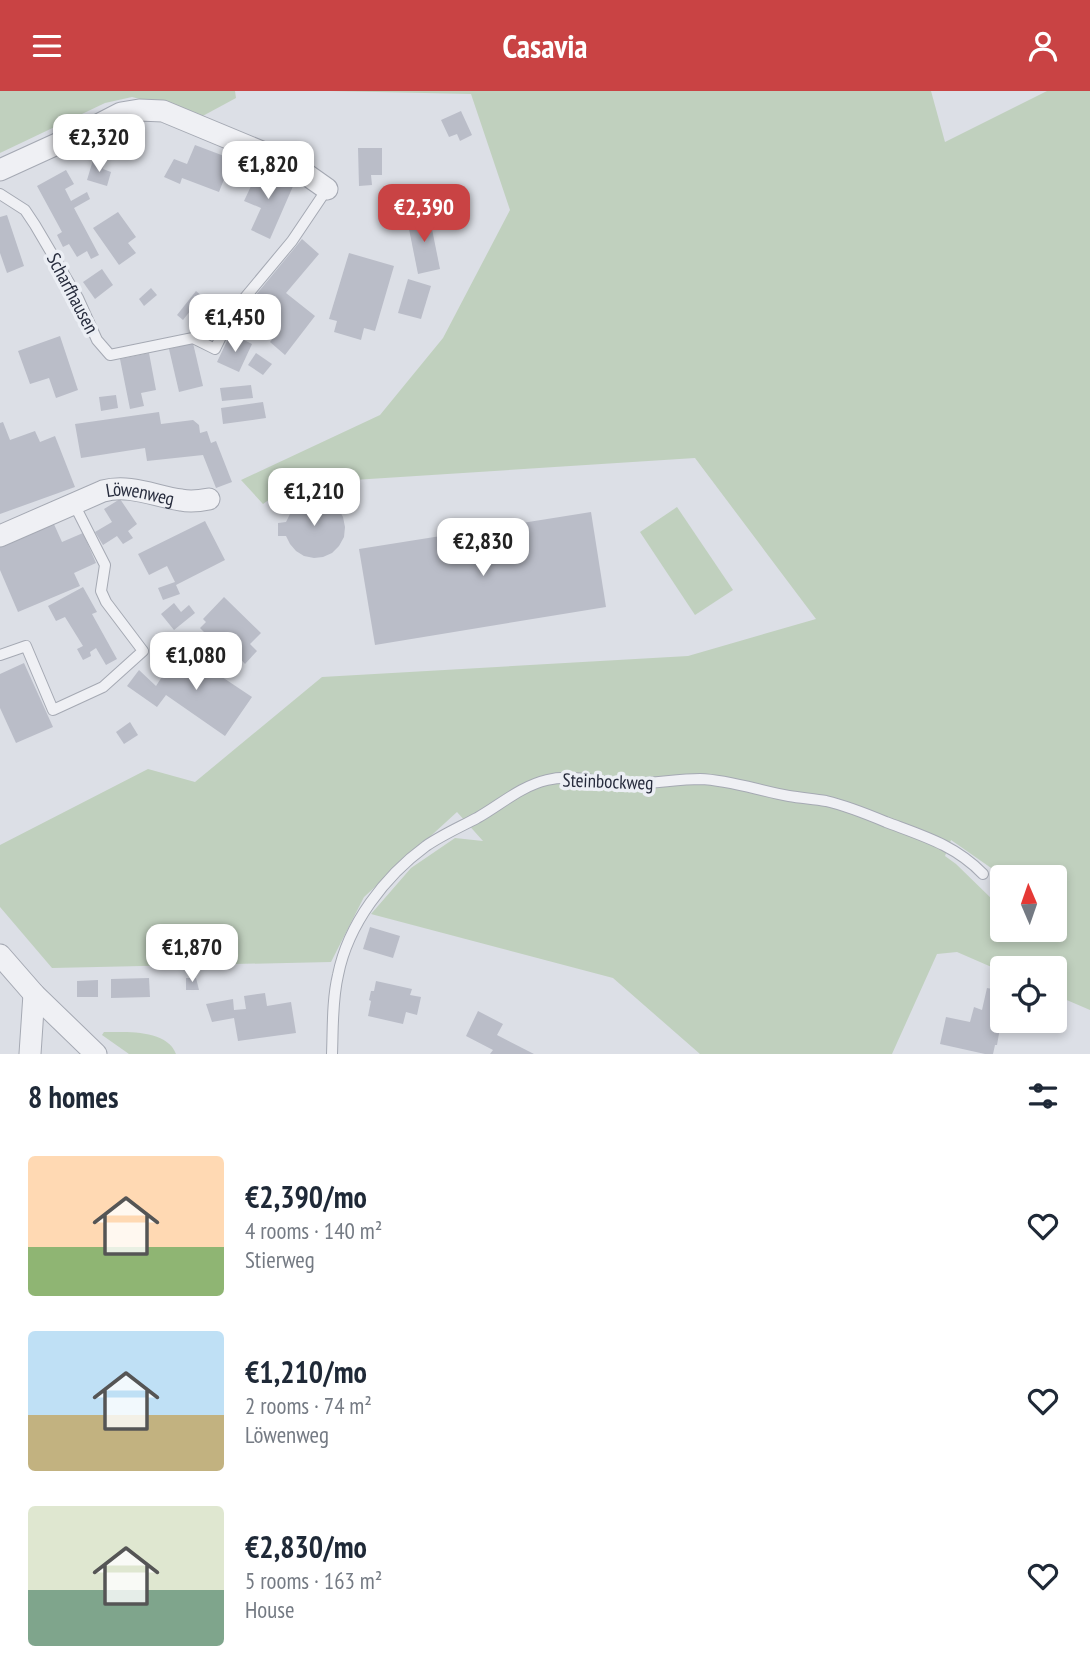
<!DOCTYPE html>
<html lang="en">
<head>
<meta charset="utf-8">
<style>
	body { margin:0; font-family:"PT Sans Narrow",sans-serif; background:#f6f6f7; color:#1f2937; height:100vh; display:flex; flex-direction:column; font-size:26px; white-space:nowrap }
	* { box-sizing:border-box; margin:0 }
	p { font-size:23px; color:#747a83 }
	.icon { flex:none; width:38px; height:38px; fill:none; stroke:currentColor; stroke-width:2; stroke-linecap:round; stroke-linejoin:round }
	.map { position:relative; height:963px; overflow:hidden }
	.sheet { display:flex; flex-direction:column; background:#fff; flex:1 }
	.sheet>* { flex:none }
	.needle { width:46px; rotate:358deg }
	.tools { position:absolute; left:990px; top:774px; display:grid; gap:14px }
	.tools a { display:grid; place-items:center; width:77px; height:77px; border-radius:7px; background:#fff; box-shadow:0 4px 10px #0003; font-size:35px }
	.price { position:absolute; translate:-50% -60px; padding:0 16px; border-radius:14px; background:#fff; color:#222; font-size:23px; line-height:46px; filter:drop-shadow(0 2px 4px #0008) }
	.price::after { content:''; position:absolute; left:50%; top:42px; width:21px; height:16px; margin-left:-10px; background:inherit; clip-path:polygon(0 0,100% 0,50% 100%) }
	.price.active { background:#c94344; color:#fff }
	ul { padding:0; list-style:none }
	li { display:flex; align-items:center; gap:21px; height:175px; padding:0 28px }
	li span { display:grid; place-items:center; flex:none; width:196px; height:140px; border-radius:7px; color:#555 }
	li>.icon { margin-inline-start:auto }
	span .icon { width:84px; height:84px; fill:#fffc; stroke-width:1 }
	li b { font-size:30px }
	h2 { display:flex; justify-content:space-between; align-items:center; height:84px; padding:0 28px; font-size:30px }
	header { display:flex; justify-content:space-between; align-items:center; height:91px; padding:0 28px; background:#c94344; color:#fff; font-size:32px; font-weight:700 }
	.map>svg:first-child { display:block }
</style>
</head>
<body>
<header><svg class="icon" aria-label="menu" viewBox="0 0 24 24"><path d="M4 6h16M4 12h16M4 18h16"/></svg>Casavia<svg class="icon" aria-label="person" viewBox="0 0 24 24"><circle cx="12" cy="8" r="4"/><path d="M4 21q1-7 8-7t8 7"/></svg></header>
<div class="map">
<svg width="1090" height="963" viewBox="0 0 1090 963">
	<rect width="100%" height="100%" fill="#dcdfe6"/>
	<!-- green -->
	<g fill="#c0d0be" fill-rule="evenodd">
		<polygon points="0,0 235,0 236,7 199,27 160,13 132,6 105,12 0,62"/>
		<path d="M329 0H931L945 51 1047 0H1090V919L1055 904V877H1003V881L957 861 937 863 892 963H700L613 887 371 823 411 777 455 747 483 750 457 721 364 806 331 871 52 877 0 816V754L148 678 195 691 322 586 688 565 816 528 695 367 291 393 263 413 241 389 380 324 443 247 510 119 471 3ZM951 749 1004 786H1055V838H1003V802L995 811 956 773 945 765Z"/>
		<polygon points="677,416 733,499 695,524 640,441"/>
		<path d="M104 941C126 941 167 938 176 963H129L102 944Z"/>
	</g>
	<!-- building -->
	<g fill="#babdc8">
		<polygon points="461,20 472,44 460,50 457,43 449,46 441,29"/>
		<polygon points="195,54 232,68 219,101 182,87 180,93 164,86 174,68 187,73"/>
		<polygon points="358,57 382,57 382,84 371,84 372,94 359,95"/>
		<polygon points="93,69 104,72 103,78 111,81 107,95 87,89"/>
		<polygon points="259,78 294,93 270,148 251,139 261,117 244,110"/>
		<polygon points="66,79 74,93 65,98 71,110 87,101 90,108 74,117 99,164 91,168 87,160 77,166 69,153 63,156 57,144 62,141 37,95"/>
		<polygon points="118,121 136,146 128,152 136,162 119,174 93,137"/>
		<polygon points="429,123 440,178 418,183 407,128"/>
		<polygon points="7,124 24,175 7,182 0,162 0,126"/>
		<polygon points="302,148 319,163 286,202 315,225 285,264 270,251 278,241 246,216"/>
		<polygon points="349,162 394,175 375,240 364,237 361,249 334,241 337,230 329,228"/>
		<polygon points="102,178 113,194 95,208 83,191"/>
		<polygon points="408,188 431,195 421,228 398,222"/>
		<polygon points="151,197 157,204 144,215 139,208"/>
		<polygon points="196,200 202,205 183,229 177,224"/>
		<polygon points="215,210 228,217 215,243 195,233 199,224 206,227"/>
		<polygon points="60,245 78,299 56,307 49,287 30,293 18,260"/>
		<polygon points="228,248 240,253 242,248 252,253 239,281 217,271"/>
		<polygon points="193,252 203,295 179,301 169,258"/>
		<polygon points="149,262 156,299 141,302 144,315 130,318 120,268"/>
		<polygon points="256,262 272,273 263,284 248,274"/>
		<polygon points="251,294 253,307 222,310 220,297"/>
		<polygon points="116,304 118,317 101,320 99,306"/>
		<polygon points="263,311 266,327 223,333 221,317"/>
		<polygon points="159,321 161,333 193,329 199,334 200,342 207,340 211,352 216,350 232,391 216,397 203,364 147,370 145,357 81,367 75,333"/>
		<polygon points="3,331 10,349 35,340 40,351 55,345 75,396 0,423 0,332"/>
		<polygon points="310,407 320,407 330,411 338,417 343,426 345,436 344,446 339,455 332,462 323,466 314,467 304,465 296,460 290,453 286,445 278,445 278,432 286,431 293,417 300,411"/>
		<polygon points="120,408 137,433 128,440 133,447 123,453 117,445 103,454 95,441 112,431 104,418"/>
		<polygon points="591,421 606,516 375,554 359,458"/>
		<polygon points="205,430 225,469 176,494 180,503 163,509 158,497 175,491 167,475 149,484 138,463"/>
		<polygon points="53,431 62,451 83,442 96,472 74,482 80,495 18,521 0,479 0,453"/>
		<polygon points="83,496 97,521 92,523 117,568 106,574 96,557 90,561 91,565 83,569 77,558 83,555 65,526 56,530 48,515"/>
		<polygon points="224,506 261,542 250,553 257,560 245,573 238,565 228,575 207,555 212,549 200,537 206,531 203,528"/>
		<polygon points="174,512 181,521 189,514 195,522 174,539 161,523"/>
		<polygon points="182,542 191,549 184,558 175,551"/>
		<polygon points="180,558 252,606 225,645 166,604 157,616 127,595 139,579 156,595"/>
		<polygon points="24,572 53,636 16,652 0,617 0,583"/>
		<polygon points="130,631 138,644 124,653 116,641"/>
		<polygon points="370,836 400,845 393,867 363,858"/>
		<polygon points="149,887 150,906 111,907 111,888"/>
		<polygon points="186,887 196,887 199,899 186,899"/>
		<polygon points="98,889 98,906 77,906 77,890"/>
		<polygon points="376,890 412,898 410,904 421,906 417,924 406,921 403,933 368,925 371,910 369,909 371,900 374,900"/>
		<polygon points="987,897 1003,900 1003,927 999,926 998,937 1000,937 997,954 995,954 993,963 985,963 940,953 946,926 970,931 974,916 982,919"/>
		<polygon points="265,902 267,915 291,911 296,942 238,950 234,927 212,931 206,913 233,908 234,919 246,918 244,905"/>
		<polygon points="478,920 503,933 497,944 534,963 490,963 493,959 466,945"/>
	</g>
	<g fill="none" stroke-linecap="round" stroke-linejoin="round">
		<!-- service casing -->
		<g stroke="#a5a9b3" stroke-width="12">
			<g id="service">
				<polyline points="0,103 25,119 35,134 78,207 97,249 110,264 193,247 215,258 233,221 292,150 327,98"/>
				<polyline points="0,564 26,555 53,619 103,596 143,560 106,511 101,500 105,474 74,413"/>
				<path d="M332 963C333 937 332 909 338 884 348 833 385 785 426 755 442 744 460 736 477 727 500 714 521 695 547 689 571 683 597 691 621 692 648 694 674 688 700 688 730 689 760 700 789 705 801 707 814 708 826 710 847 715 867 723 886 731 923 745 955 754 983 783"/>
			</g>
		</g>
		<!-- minor casing -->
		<g stroke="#a5a9b3" stroke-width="23">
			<g id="minor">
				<polyline points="0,79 92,37 121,22 139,19 163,20 293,74 327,98"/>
				<path id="s1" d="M0 445 103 400C130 393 154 405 181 409 190 411 199 410 209 408"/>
				<polyline points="0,864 34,903 96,963"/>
				<polyline points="30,963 34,903"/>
			</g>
		</g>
		<!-- service -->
		<use href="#service" stroke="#eff0f4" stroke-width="10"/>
		<!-- minor -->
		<use href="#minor" stroke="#eff0f4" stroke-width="21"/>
	</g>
	<g text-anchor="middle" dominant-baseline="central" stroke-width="7" stroke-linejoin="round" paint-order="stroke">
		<!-- street labels -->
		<g font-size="19" fill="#262b3c" stroke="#ebeef4">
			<text transform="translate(73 202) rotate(62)">Scharfhausen</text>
			<text stroke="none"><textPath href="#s1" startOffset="150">Löwenweg</textPath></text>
			<text transform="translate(608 690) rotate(2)">Steinbockweg</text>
		</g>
	</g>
</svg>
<div class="tools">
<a><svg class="needle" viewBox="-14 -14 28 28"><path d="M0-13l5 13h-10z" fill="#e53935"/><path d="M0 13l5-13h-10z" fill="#747a83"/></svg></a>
<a><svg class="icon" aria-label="locate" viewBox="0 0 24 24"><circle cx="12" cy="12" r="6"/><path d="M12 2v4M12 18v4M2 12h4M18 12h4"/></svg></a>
</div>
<b class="price" style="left:99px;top:83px">€2,320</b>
<b class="price" style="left:268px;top:110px">€1,820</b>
<b class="price active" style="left:424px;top:153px">€2,390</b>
<b class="price" style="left:235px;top:263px">€1,450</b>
<b class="price" style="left:314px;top:437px">€1,210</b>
<b class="price" style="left:483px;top:487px">€2,830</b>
<b class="price" style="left:196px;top:601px">€1,080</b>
<b class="price" style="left:192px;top:893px">€1,870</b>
</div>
<section class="sheet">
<h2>8 homes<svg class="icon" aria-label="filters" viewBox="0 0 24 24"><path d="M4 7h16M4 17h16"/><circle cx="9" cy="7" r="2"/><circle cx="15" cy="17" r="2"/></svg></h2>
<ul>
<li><span style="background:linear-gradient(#ffd9b3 65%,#8fb573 0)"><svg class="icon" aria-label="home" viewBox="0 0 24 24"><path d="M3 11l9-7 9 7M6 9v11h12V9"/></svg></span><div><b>€2,390/mo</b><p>4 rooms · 140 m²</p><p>Stierweg</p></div><svg class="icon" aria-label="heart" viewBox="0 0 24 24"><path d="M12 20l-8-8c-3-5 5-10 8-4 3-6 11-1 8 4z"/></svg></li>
<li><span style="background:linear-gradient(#bfe0f5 60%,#c2b280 0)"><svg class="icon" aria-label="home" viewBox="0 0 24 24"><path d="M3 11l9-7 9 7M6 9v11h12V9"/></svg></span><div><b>€1,210/mo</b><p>2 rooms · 74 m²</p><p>Löwenweg</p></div><svg class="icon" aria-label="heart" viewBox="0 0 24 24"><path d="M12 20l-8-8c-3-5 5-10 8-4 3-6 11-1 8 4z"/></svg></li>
<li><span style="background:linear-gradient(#dfe7d0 60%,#7fa58c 0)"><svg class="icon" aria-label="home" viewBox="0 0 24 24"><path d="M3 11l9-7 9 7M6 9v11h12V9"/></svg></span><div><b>€2,830/mo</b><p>5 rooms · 163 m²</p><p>House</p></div><svg class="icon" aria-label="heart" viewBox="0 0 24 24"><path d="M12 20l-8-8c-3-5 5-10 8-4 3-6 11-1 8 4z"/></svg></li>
</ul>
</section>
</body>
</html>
